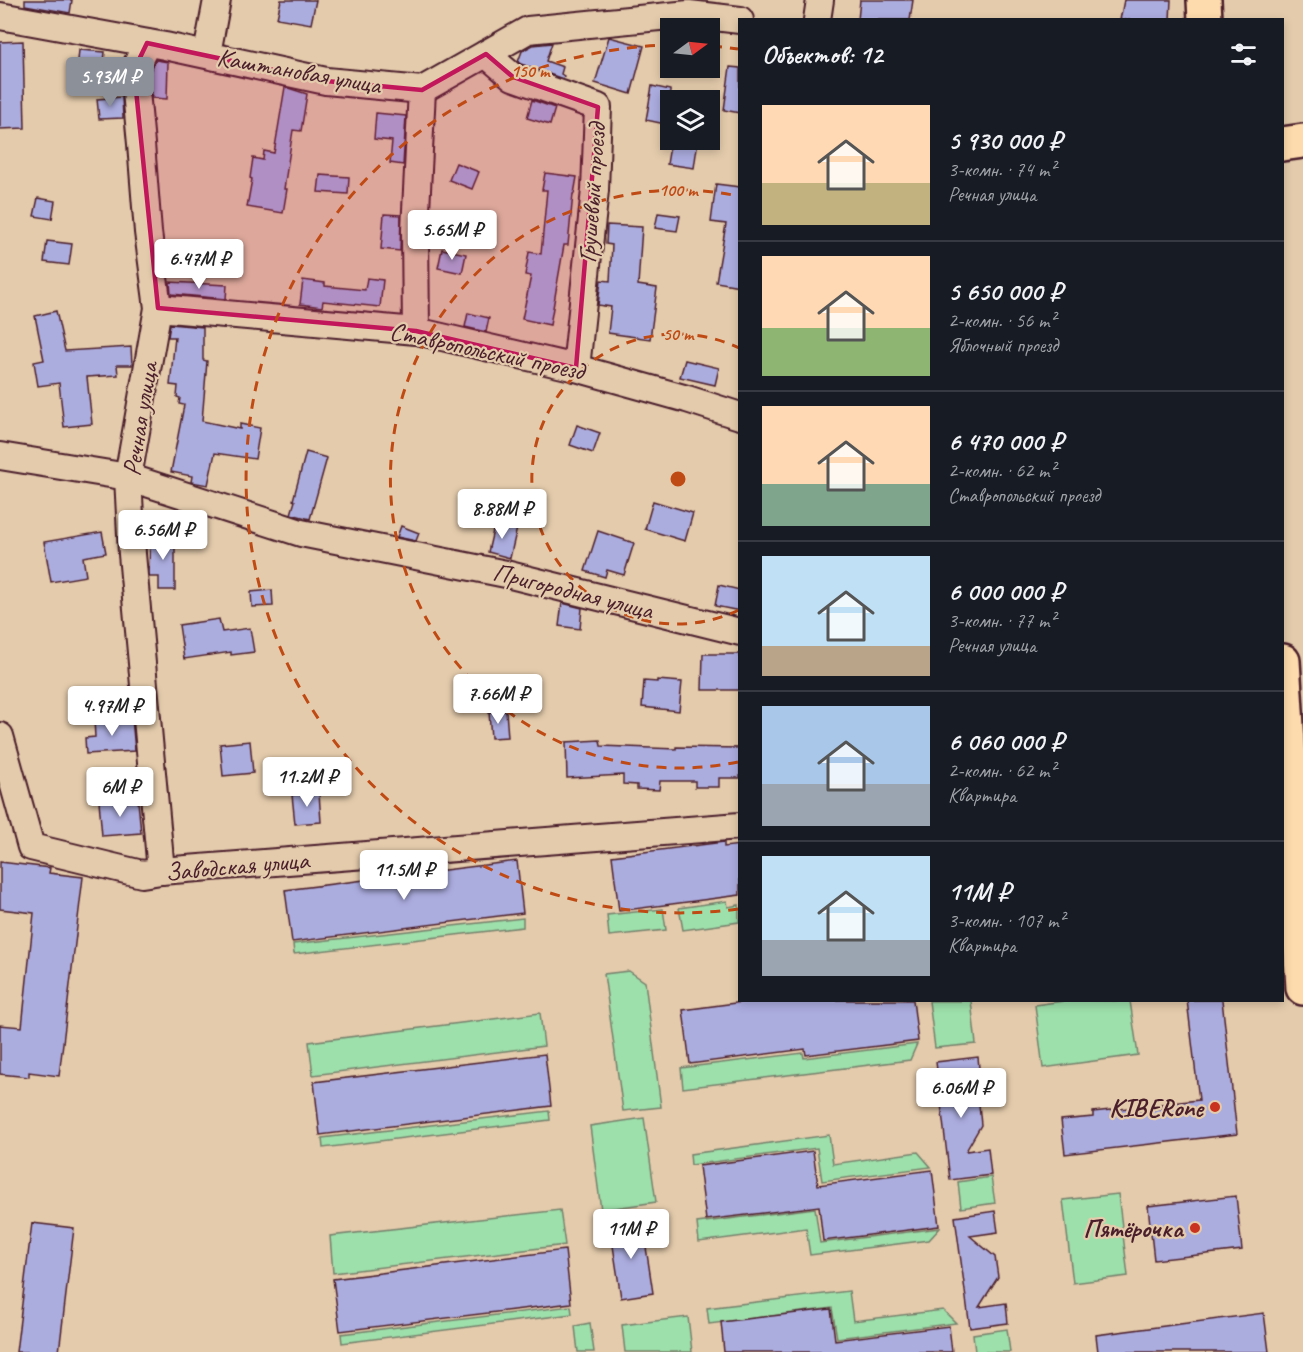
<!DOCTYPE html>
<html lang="ru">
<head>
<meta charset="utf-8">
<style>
	body { margin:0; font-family:Caveat,sans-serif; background:#242831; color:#f1f3f6; height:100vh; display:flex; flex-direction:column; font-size:22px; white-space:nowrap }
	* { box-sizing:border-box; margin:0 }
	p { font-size:20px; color:#9ea1a6 }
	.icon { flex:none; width:33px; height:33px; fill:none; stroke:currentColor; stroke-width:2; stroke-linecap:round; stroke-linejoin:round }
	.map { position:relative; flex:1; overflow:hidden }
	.side { position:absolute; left:738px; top:18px; width:546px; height:984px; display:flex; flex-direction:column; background:#171b24; border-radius:0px; box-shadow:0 3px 9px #0003 }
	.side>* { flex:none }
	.needle { width:39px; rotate:75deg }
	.controls { position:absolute; left:660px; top:18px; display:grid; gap:12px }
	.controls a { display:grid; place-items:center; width:60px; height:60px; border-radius:0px; background:#171b24; box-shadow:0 3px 9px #0003; font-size:30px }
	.price { position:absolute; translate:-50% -51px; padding:0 14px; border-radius:6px; background:#fff; color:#222; font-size:20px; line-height:39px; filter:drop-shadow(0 2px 3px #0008) }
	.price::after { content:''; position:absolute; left:50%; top:36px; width:18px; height:14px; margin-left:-9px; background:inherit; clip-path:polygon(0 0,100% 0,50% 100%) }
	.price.active { background:#8c9099; color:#fff }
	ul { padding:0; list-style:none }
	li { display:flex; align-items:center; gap:18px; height:150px; padding:0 24px }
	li+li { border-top:2px solid #363941 }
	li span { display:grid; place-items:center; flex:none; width:168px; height:120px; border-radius:0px; color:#555 }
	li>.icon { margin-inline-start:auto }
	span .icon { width:72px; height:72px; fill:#fffc; stroke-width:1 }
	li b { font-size:26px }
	h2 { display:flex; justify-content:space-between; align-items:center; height:72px; padding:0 24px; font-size:26px }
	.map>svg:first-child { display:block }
</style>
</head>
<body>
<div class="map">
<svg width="1303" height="1352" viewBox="0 0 1303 1352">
	<rect width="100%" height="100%" fill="#e4cbac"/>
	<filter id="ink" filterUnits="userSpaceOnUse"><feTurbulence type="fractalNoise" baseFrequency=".0167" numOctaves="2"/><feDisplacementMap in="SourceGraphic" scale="12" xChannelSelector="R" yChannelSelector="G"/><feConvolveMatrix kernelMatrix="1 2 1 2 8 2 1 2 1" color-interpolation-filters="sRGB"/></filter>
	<g filter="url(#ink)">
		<!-- green -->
		<g fill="#9de0ab" stroke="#74806b" stroke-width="1.5">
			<polygon points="727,901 728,907 739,905 739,922 683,930 679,908"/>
			<polygon points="663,909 666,930 609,936 607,915"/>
			<polygon points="523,918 523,927 294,954 293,944"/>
			<polygon points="629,971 645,982 661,1107 623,1111 604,974"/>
			<polygon points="1071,1000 1130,1001 1138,1055 1043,1068 1035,1005"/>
			<polygon points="929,1001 971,1001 976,1044 935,1048"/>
			<polygon points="540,1013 544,1046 313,1075 309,1042"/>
			<polygon points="917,1044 910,1060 683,1088 681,1068 803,1053 804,1058"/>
			<polygon points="549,1111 550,1120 323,1148 322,1138"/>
			<polygon points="644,1118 656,1202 601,1210 590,1126"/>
			<polygon points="829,1135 833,1164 918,1152 931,1167 822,1181 817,1148 691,1165 690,1154"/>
			<polygon points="991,1177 995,1203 961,1208 958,1182"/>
			<polygon points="1118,1194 1128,1276 1073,1283 1063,1200"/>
			<polygon points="815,1208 820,1243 940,1228 929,1240 810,1255 806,1228 699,1242 697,1223"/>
			<polygon points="560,1210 565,1245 333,1273 330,1236"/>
			<polygon points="849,1291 853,1321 943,1310 956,1323 837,1338 832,1308 709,1324 707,1308"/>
			<polygon points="571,1306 572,1314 342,1343 341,1334"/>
			<polygon points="688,1317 692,1352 625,1352 622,1325"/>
			<polygon points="590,1323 594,1352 578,1352 575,1326"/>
			<polygon points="1007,1329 1010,1352 975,1352 973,1334"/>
		</g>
		<!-- building -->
		<g fill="#acaddf" stroke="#4a1f2b" stroke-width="1.5">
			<polygon points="25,0 72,0 70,13 25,5"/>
			<polygon points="281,0 316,0 311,24 277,18"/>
			<polygon points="860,0 913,0 910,20 858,20"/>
			<polygon points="1124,0 1171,0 1170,20 1120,20"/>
			<polygon points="609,37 644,46 631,94 595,83"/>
			<polygon points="23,41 25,128 0,129 0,42"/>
			<polygon points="552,43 546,61 563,67 561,74 564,76 563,79 521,64 518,62 522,51 533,45"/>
			<polygon points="79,50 105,52 102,83 76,81"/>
			<polygon points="156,60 168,62 167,99 152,98 149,73"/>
			<polygon points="730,67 740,68 740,113 724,110"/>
			<polygon points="652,86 670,90 670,125 646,120"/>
			<polygon points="285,87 307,94 301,131 293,130 284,189 287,189 283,213 247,207 252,179 250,178 253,158 263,160 264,151 274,153"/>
			<polygon points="122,97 123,118 99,119 97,99"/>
			<polygon points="532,100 555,108 550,125 527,118"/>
			<polygon points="376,113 406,116 403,165 390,163 392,141 374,139"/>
			<polygon points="671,140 698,140 694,168 667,164"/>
			<polygon points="456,163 479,172 472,189 449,180"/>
			<polygon points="545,173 577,177 574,194 573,194 568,245 564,245 550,325 522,319 531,276 525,275 529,252 541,254 547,190 542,190"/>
			<polygon points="320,175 349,177 348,194 318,192"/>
			<polygon points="716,184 740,187 740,286 716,282 726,224 711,222"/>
			<polygon points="38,198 55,201 52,219 34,216"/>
			<polygon points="658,213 680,216 677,231 655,228"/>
			<polygon points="384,214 401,215 400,251 381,249"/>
			<polygon points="607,225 642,227 638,285 657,288 650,339 608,333 611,307 598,305 601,280 610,281 612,245 606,244"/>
			<polygon points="47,241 72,244 69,265 44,262"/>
			<polygon points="442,249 466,254 462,273 438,268"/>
			<polygon points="367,278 383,280 380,307 323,301 322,307 300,304 303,280 325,283 325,286 365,290"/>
			<polygon points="170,282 227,285 226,299 171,294"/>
			<polygon points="56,311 65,351 131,347 132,365 117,365 118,375 87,377 92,424 64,427 59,383 38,386 34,362 44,360 35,316"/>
			<polygon points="468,313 489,318 486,332 465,327"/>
			<polygon points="170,324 203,327 203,360 207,361 202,421 240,429 240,424 260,428 255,459 215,453 208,485 191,482 192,476 171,472 184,405 179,404 180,398 177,397 178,386 170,385 175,337 168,337"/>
			<polygon points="685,360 719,368 715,385 680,377"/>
			<polygon points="577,425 600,433 593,453 570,445"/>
			<polygon points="306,452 327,458 310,519 291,514 295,501 293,500"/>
			<polygon points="653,501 693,513 685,541 645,529"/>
			<polygon points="495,522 517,528 510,558 488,552"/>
			<polygon points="401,526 419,533 416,541 397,537"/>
			<polygon points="598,531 634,543 624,575 607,570 605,577 585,571"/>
			<polygon points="102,532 106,553 83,557 86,576 51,582 44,542"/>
			<polygon points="150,535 175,535 175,590 159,590 159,577 149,577"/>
			<polygon points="719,585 740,590 740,611 715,606"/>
			<polygon points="272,590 273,606 252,607 251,592"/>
			<polygon points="562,603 582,608 580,629 559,626"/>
			<polygon points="219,619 222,632 250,628 254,652 231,655 231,652 184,659 179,625"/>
			<polygon points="703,654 740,654 740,690 702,690"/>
			<polygon points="657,680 682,682 679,711 642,707 644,681 657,682"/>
			<polygon points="506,711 508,737 491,738 489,712"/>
			<polygon points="132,718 135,751 86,754 85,738 95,737 94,720"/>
			<polygon points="600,740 601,746 676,749 676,747 740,748 740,778 719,778 719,787 695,787 695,781 660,781 659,790 637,789 637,785 623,784 623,775 567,778 566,742"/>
			<polygon points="250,741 253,773 223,776 220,744"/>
			<polygon points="319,793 321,822 295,824 292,795"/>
			<polygon points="120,799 120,802 138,801 141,833 102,836 99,801"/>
			<polygon points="724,842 724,847 740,845 740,895 619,911 612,856"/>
			<polygon points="517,861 523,913 292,942 285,890"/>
			<polygon points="0,862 50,868 49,873 83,877 59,1076 29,1072 29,1077 0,1074 0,1025 22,1027 34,913 0,909"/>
			<polygon points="758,1000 913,1000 918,1041 806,1055 805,1049 690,1064 683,1010"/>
			<polygon points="1187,1000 1222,1000 1237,1134 1065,1154 1061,1120 1093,1117 1093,1112 1128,1108 1128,1112 1161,1108 1161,1104 1199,1100"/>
			<polygon points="545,1054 551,1106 320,1135 314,1082"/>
			<polygon points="978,1057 980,1079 957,1082 979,1104 981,1125 966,1151 988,1148 991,1175 950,1180 936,1062"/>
			<polygon points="813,1151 818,1185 932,1170 939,1226 823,1241 819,1206 706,1220 699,1166"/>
			<polygon points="1236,1196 1242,1250 1154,1260 1148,1206"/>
			<polygon points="995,1211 998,1232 970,1236 995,1257 998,1277 979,1307 1006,1303 1008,1323 970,1328 955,1217"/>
			<polygon points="642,1221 653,1293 621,1298 610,1226"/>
			<polygon points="32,1223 74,1228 59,1352 16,1352"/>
			<polygon points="565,1250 571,1303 340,1331 333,1279"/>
			<polygon points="831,1309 835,1340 949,1326 952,1352 724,1352 721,1322"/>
			<polygon points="1264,1313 1269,1352 1098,1352 1096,1335"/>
		</g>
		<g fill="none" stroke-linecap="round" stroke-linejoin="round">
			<!-- minor casing -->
			<g stroke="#4a1f2b" stroke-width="30">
				<g id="minor">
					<polyline points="0,16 165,46 326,81 422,90"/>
					<polyline points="817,20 820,0"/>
					<polyline points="147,43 134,70 141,144 148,232 158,308 128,477 132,554 161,871"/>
					<polyline points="207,54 217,0"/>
					<polyline points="486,54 513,77 598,107 595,190 576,368"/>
					<polyline points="422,90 528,30 689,14 740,20"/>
					<polyline points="158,308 416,331 576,368 687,399 740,416"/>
					<polyline points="416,331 415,230 422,90"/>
					<polyline points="0,456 128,477 301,533 506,574 740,632"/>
					<polyline points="0,736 31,847 142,874 161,871 740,826"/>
				</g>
			</g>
			<!-- major casing -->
			<g stroke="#4a1f2b" stroke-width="38">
				<g id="major">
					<polyline points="1204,0 1205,20"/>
					<polyline points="1282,144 1303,141"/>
					<polyline points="1283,661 1303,988"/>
				</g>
			</g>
			<!-- minor -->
			<use href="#minor" stroke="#e4cbac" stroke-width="26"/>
			<!-- major -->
			<use href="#major" stroke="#fedbac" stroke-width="33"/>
		</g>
	</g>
	<!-- marked area -->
	<path fill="#c2185b" fill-opacity="0.2" stroke="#c2185b" stroke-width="4.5" stroke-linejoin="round" d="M147 43 326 81 422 90 486 54 513 77 598 107 576 368 416 331 158 308 134 70Z"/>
	<!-- distance rings -->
	<g fill="none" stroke="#c04a14" stroke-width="3" stroke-dasharray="10 8">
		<path d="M739 610A145 145 0 1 1 739 348"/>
		<path d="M738 762A289 289 0 1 1 738 196"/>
		<path d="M738 909A434 434 0 1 1 670 45M712 46A434 434 0 0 1 738 49"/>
	</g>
	<!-- markers -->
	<g fill="#c8321e" stroke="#e4cbac" stroke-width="2">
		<circle cx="1215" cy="1107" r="6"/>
		<circle cx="1195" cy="1228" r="6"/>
	</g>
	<g text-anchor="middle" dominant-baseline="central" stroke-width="4.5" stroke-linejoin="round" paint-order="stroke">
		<!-- street labels -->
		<g font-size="26" fill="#4a1f2b" stroke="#e4cbac">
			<text transform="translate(299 71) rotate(10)">Каштановая улица</text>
			<text transform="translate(592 193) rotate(-86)">Грушевый проезд</text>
			<text transform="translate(487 351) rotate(12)">Ставропольский проезд</text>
			<text transform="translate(140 419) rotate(-81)">Речная улица</text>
			<text transform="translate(573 591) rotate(14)">Пригородная улица</text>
			<text transform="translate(237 866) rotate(-5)">Заводская улица</text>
		</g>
		<!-- poi labels -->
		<g font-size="26" font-weight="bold" fill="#4a1f2b" stroke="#e4cbac" text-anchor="end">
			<text x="1203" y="1107">KIBERone</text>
			<text x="1183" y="1228">Пятёрочка</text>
		</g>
	</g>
	<circle cx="678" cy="479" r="9" fill="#c04a14" stroke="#e4cbac" stroke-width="3"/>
	<g font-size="18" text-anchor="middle" font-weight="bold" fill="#c04a14" stroke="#e4cbac" stroke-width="4.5" stroke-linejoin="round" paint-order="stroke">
		<text x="530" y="77">150 m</text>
		<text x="678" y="196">100 m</text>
		<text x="678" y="340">50 m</text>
	</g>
</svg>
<div class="controls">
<a><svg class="needle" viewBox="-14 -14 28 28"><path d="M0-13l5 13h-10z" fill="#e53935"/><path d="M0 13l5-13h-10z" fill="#9ea1a6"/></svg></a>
<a><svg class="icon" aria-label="layers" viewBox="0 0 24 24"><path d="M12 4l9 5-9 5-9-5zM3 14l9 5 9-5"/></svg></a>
</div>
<b class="price active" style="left:110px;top:108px">5.93M ₽</b>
<b class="price" style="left:452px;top:261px">5.65M ₽</b>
<b class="price" style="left:199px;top:290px">6.47M ₽</b>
<b class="price" style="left:502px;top:540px">8.88M ₽</b>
<b class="price" style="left:163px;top:561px">6.56M ₽</b>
<b class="price" style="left:498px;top:725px">7.66M ₽</b>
<b class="price" style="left:112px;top:737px">4.97M ₽</b>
<b class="price" style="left:307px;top:808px">11.2M ₽</b>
<b class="price" style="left:120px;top:818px">6M ₽</b>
<b class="price" style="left:404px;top:901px">11.5M ₽</b>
<b class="price" style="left:961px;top:1119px">6.06M ₽</b>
<b class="price" style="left:631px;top:1260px">11M ₽</b>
<section class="side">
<h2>Объектов: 12<svg class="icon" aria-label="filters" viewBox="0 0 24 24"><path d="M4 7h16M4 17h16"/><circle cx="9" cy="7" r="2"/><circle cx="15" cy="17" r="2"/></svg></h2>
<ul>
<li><span style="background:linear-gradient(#ffd9b3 65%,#c2b280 0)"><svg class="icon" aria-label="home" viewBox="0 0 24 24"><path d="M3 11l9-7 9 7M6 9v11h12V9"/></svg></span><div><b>5 930 000 ₽</b><p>3-комн. · 74 m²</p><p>Речная улица</p></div></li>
<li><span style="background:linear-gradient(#ffd9b3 60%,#8fb573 0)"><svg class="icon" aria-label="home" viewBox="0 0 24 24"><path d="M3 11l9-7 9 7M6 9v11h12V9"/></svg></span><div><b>5 650 000 ₽</b><p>2-комн. · 56 m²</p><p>Яблочный проезд</p></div></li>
<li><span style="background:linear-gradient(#ffd9b3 65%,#7fa58c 0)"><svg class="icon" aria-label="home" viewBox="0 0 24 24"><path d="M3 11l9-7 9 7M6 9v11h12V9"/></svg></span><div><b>6 470 000 ₽</b><p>2-комн. · 62 m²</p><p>Ставропольский проезд</p></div></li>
<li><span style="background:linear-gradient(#bfe0f5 75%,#b9a48a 0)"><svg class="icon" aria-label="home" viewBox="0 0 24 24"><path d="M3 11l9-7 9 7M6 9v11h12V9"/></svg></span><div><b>6 000 000 ₽</b><p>3-комн. · 77 m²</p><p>Речная улица</p></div></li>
<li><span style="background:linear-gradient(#a9c7e8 65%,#9aa5b1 0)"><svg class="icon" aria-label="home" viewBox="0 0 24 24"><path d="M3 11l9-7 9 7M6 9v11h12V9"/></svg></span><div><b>6 060 000 ₽</b><p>2-комн. · 62 m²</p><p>Квартира</p></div></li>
<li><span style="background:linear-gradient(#bfe0f5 70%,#9aa5b1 0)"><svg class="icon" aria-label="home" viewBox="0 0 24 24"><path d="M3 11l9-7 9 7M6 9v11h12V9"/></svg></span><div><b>11M ₽</b><p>3-комн. · 107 m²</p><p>Квартира</p></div></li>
</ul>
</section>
</div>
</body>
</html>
